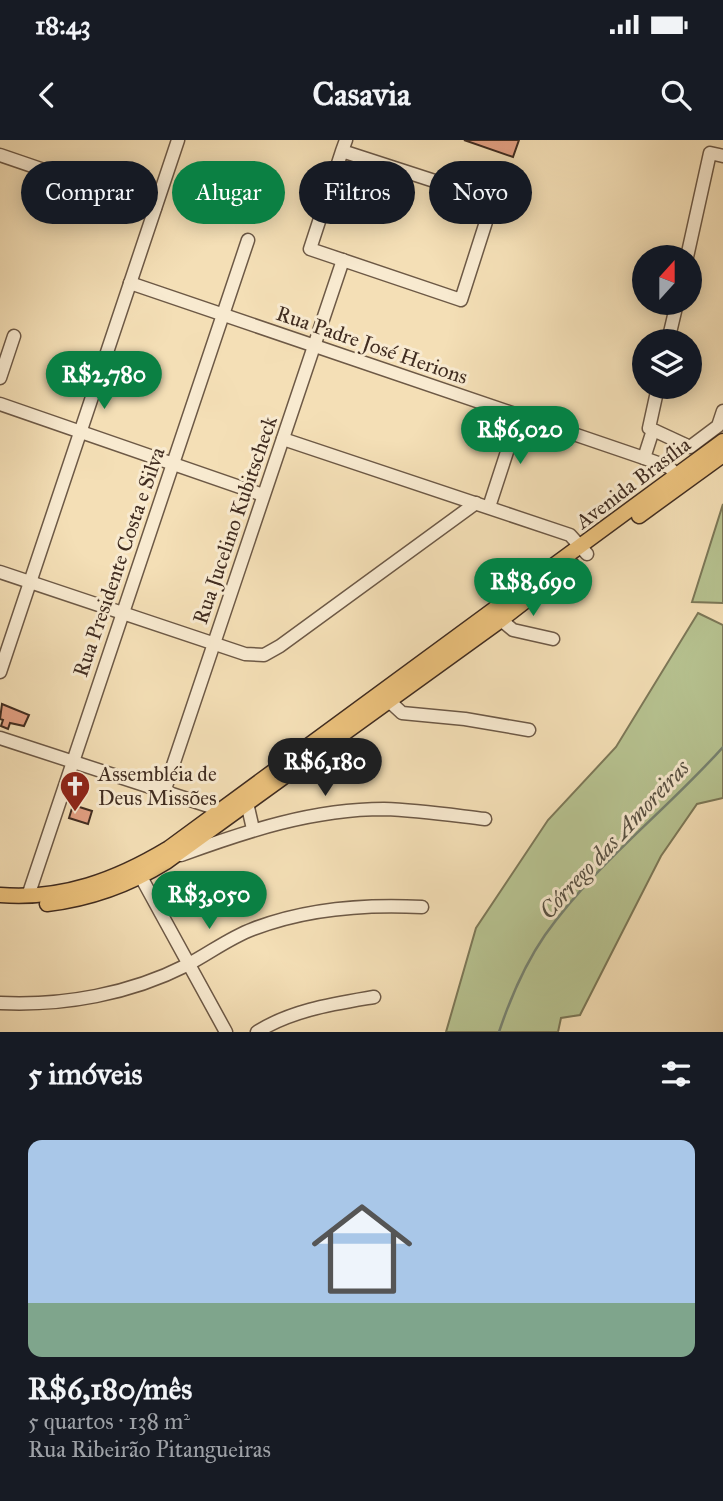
<!DOCTYPE html>
<html lang="pt">
<head>
<meta charset="utf-8">
<style>
	body { margin:0; font-family:"IM FELL Great Primer",serif; background:#20242c; color:#f1f3f6; height:100vh; display:flex; flex-direction:column; font-size:26px; white-space:nowrap }
	* { box-sizing:border-box; margin:0 }
	p { font-size:23px; color:#9ea1a6 }
	.icon { flex:none; width:38px; height:38px; fill:none; stroke:currentColor; stroke-width:2; stroke-linecap:round; stroke-linejoin:round }
	.map { position:relative; height:892px; overflow:hidden }
	.panel { display:flex; flex-direction:column; background:#171b24; flex:1 }
	.panel>* { flex:none }
	.top-card { position:absolute; left:21px; top:21px; width:682px; height:63px; display:flex; gap:14px }
	.needle { width:46px; rotate:21deg }
	.buttons { position:absolute; left:632px; top:105px; display:grid; gap:14px }
	.buttons a { display:grid; place-items:center; width:70px; height:70px; border-radius:50%; background:#171b24; box-shadow:0 4px 18px #0003; font-size:35px }
	.price { position:absolute; translate:-50% -60px; padding:0 16px; border-radius:24px; background:#0b8043; color:#fff; font-size:23px; line-height:46px; filter:drop-shadow(0 2px 4px #0008) }
	.price::after { content:''; position:absolute; left:50%; top:42px; width:21px; height:16px; margin-left:-10px; background:inherit; clip-path:polygon(0 0,100% 0,50% 100%) }
	.price.on { background:#222; color:#fff }
	ul { padding:0; list-style:none }
	li { display:grid; align-content:center; gap:14px; height:371px; padding:0 28px }
	li span { display:grid; place-items:center; height:217px; border-radius:14px; color:#555 }
	li>.icon { margin-inline-start:auto }
	span .icon { width:126px; height:126px; fill:#fffc; stroke-width:1 }
	li b { font-size:30px }
	h2 { display:flex; justify-content:space-between; align-items:center; height:84px; padding:0 28px; font-size:30px }
	.tag { padding:0 24px; border-radius:32px; background:#171b24; box-shadow:0 4px 18px #0003; font-size:24px; line-height:63px }
	.tag.on { background:#0b8043; color:#fff }
	.status { display:flex; justify-content:space-between; align-items:center; height:49px; padding:0 35px; background:#171b24; direction:ltr }
	.status svg { height:19px; fill:currentColor }
	header { display:flex; justify-content:space-between; align-items:center; height:91px; padding:0 28px; background:#171b24; font-size:32px; font-weight:700 }
	.map>svg:first-child { display:block }
</style>
</head>
<body>
<div class="status"><b>18:43</b><svg viewBox="0 0 49 12"><path d="M0 12V9h3v3zM5 12V6h3v6zM10 12V3h3v9zM15 12V0h3v12zM26 1h20v11H26zM47 4h2v5h-2z"/></svg></div>
<header><svg class="icon" aria-label="back" viewBox="0 0 24 24"><path d="M15 5l-7 7 7 7"/></svg>Casavia<svg class="icon" aria-label="search" viewBox="0 0 24 24"><circle cx="10" cy="10" r="6"/><path d="M15 15l6 6"/></svg></header>
<div class="map">
<svg width="723" height="892" viewBox="0 0 723 892">
	<rect width="100%" height="100%" fill="#f4dfb6"/>
	<filter id="stains"><feTurbulence type="fractalNoise" baseFrequency=".00286" numOctaves="4"/><feColorMatrix values="0 0 0 0 .2 0 0 0 0 .09 0 0 0 0 .02 0 0 0 .5 -.17"/></filter>
	<radialGradient id="worn" r=".72"><stop offset=".6" stop-color="#630" stop-opacity="0"/><stop offset="1" stop-color="#630" stop-opacity=".3"/></radialGradient>
	<!-- green -->
	<g fill="#b7c391" stroke="#7c7858" stroke-width="2">
		<polygon points="723,364 723,463 692,462"/>
		<polygon points="698,473 723,485 723,658 697,664 661,716 580,875 561,878 558,892 446,892 476,788 548,680 616,607"/>
	</g>
	<g fill="none" stroke-linecap="round" stroke-linejoin="round">
		<!-- stream -->
		<path stroke="#778372" stroke-width="2.5" d="M499 892C510 859 525 824 545 795 595 724 666 671 723 607"/>
	</g>
	<!-- building -->
	<g fill="#e4a184" stroke="#402c20" stroke-width="2">
		<polygon points="464,0 519,0 513,17"/>
		<polygon points="2,564 29,575 24,586 10,583 8,589 1,586 3,580 0,579"/>
		<polygon points="73,665 92,671 88,684 69,678"/>
	</g>
	<g fill="none" stroke-linecap="round" stroke-linejoin="round">
		<!-- minor casing -->
		<g stroke="#6d5946" stroke-width="15">
			<g id="minor">
				<polyline points="342,11 493,60 461,160 310,109 342,11 346,0"/>
				<polyline points="0,15 155,68"/>
				<polyline points="687,117 710,13 723,16"/>
				<polyline points="130,143 644,318 669,327 681,340"/>
				<polyline points="668,201 677,163"/>
				<polyline points="0,238 14,196"/>
				<polyline points="658,247 649,288 690,307 718,286 723,271"/>
				<polyline points="0,264 263,355"/>
				<polyline points="283,299 570,395 587,414"/>
				<polyline points="644,318 653,290"/>
				<polyline points="489,367 519,275"/>
				<polyline points="0,432 245,514 264,515 280,506 476,363"/>
				<polyline points="501,480 513,490 553,499"/>
				<polyline points="0,532 178,0"/>
				<polyline points="388,560 402,573 465,579 529,590"/>
				<polyline points="0,598 221,670"/>
				<polyline points="164,652 343,120"/>
				<polyline points="247,663 253,689"/>
				<path d="M181 715C247 691 313 669 384 669 418 670 451 675 485 679"/>
				<polyline points="141,737 226,892"/>
				<polyline points="28,756 248,100"/>
				<path d="M0 863C64 866 130 854 187 825 210 813 229 798 253 789 307 768 364 764 422 767"/>
				<path d="M257 892C292 870 333 864 374 857"/>
			</g>
		</g>
		<!-- major casing -->
		<g stroke="#402c20" stroke-width="17">
			<g id="major">
				<polyline points="639,376 723,315"/>
				<path d="M0 755C62 760 116 740 169 708L723 301"/>
				<path d="M47 764C89 759 129 745 166 722L501 480 572 425"/>
			</g>
		</g>
		<!-- minor -->
		<use href="#minor" stroke="#f8ead0" stroke-width="12"/>
		<!-- major -->
		<use href="#major" stroke="#eac07b" stroke-width="14"/>
	</g>
	<!-- icons -->
	<defs>
		<g id="church-pin" transform="scale(1.575)"><path d="M0 17L-7.5 6A9.5 9.5 0 1 1 7.5 6Z" fill="#8f2418" stroke="#f8ead0"/><path d="M-1.2-6h2.4v3.5h3.3v2.4h-3.3V6h-2.4V-.1h-3.3v-2.4h3.3Z" fill="#fff"/></g>
	</defs>
	<g fill-rule="evenodd">
		<use href="#church-pin" x="75" y="646"/>
	</g>
	<g text-anchor="middle" dominant-baseline="central" stroke-width="6" stroke-linejoin="round" paint-order="stroke">
		<!-- street labels -->
		<g font-size="21" fill="#402c20" stroke="#f8ead0">
			<text transform="translate(372 205) rotate(19)">Rua Padre José Herions</text>
			<text transform="translate(633 343) rotate(-37)">Avenida Brasília</text>
			<text transform="translate(235 380) rotate(-71)">Rua Jucelino Kubitscheck</text>
			<text transform="translate(119 422) rotate(-71)">Rua Presidente Costa e Silva</text>
		</g>
		<!-- poi labels -->
		<g font-size="21" fill="#402c20" stroke="#f8ead0" text-anchor="start">
			<text x="98" y="634">Assembléia de<tspan x="98" dy="24">Deus Missões</tspan></text>
		</g>
		<!-- water labels -->
		<g font-size="23" font-style="italic" fill="#575042" stroke="#f8ead0">
			<text transform="translate(614 699) rotate(-47)">Córrego das Amoreiras</text>
		</g>
	</g>
	<rect width="100%" height="100%" filter="url(#stains)"/>
	<rect width="100%" height="100%" fill="url(#worn)"/>
</svg>
<div class="buttons">
<a><svg class="needle" viewBox="-14 -14 28 28"><path d="M0-13l5 13h-10z" fill="#e53935"/><path d="M0 13l5-13h-10z" fill="#9ea1a6"/></svg></a>
<a><svg class="icon" aria-label="layers" viewBox="0 0 24 24"><path d="M12 4l9 5-9 5-9-5zM3 14l9 5 9-5"/></svg></a>
</div>
<b class="price" style="left:104px;top:271px">R$2,780</b>
<b class="price" style="left:520px;top:326px">R$6,020</b>
<b class="price" style="left:533px;top:478px">R$8,690</b>
<b class="price on" style="left:325px;top:658px">R$6,180</b>
<b class="price" style="left:209px;top:791px">R$3,050</b>
<div class="top-card">
<a class="tag">Comprar</a>
<a class="tag on">Alugar</a>
<a class="tag">Filtros</a>
<a class="tag">Novo</a>
</div>
</div>
<section class="panel">
<h2>5 imóveis<svg class="icon" aria-label="filters" viewBox="0 0 24 24"><path d="M4 7h16M4 17h16"/><circle cx="9" cy="7" r="2"/><circle cx="15" cy="17" r="2"/></svg></h2>
<ul>
<li><span style="background:linear-gradient(#a9c7e8 75%,#7fa58c 0)"><svg class="icon" aria-label="home" viewBox="0 0 24 24"><path d="M3 11l9-7 9 7M6 9v11h12V9"/></svg></span><div><b>R$6,180/mês</b><p>5 quartos · 138 m²</p><p>Rua Ribeirão Pitangueiras</p></div></li>
</ul>
</section>
</body>
</html>
